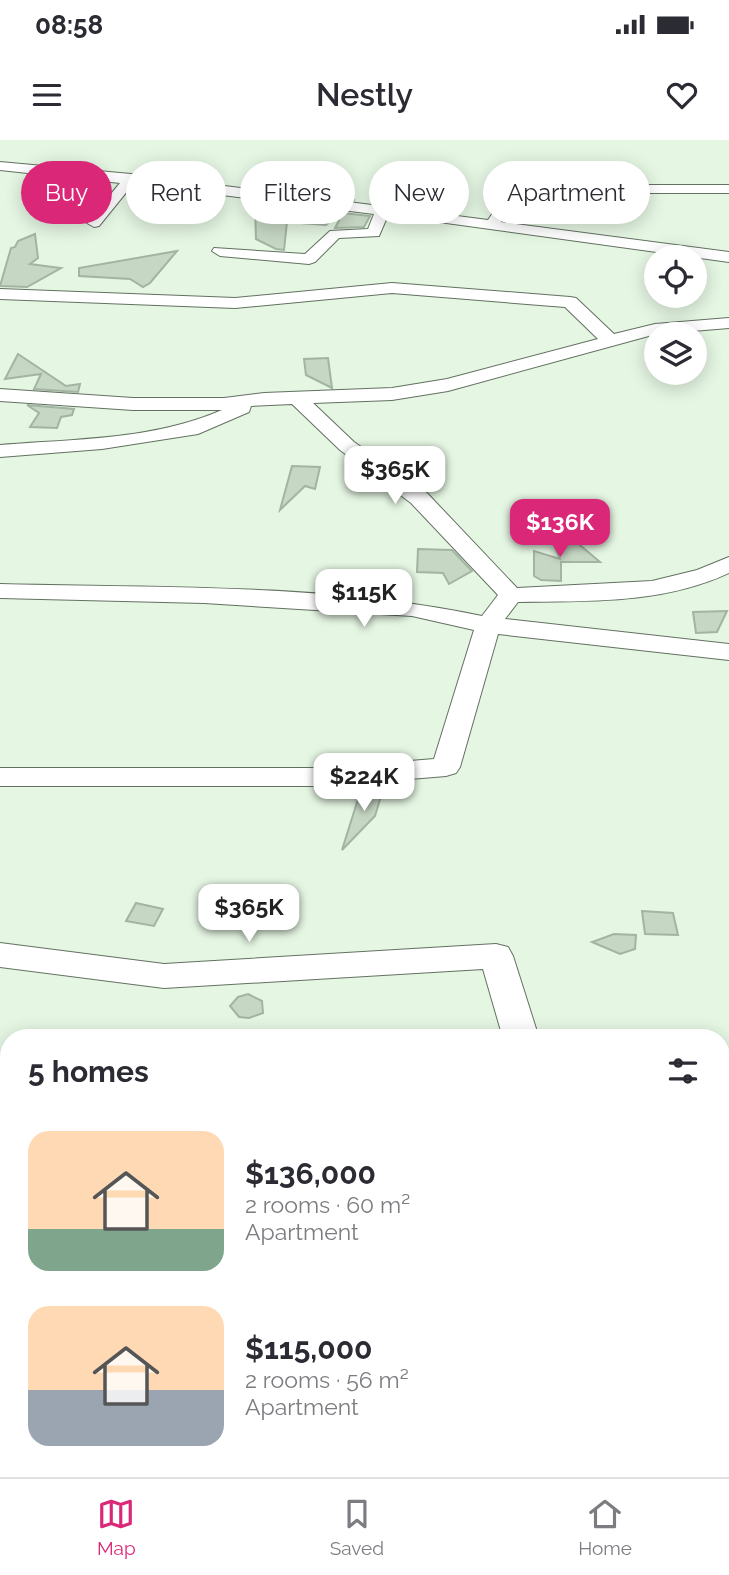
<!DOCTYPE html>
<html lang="en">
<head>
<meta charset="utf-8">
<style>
	body { margin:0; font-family:Raleway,sans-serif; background:#f7f7f7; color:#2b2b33; height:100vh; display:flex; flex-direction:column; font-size:26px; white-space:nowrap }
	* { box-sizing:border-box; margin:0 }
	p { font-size:23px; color:#7c7c81 }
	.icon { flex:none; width:38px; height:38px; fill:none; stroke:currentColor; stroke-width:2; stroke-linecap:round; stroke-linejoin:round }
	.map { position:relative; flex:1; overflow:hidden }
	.details { position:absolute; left:0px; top:889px; width:730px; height:448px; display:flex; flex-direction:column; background:#fff; border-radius:28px 28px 0 0; box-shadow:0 4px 18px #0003 }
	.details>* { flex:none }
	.hud { position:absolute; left:21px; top:21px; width:688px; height:63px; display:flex; gap:14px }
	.buttons { position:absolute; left:644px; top:105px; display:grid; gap:14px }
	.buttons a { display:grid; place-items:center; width:63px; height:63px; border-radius:50%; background:#fff; box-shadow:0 4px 18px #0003; font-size:35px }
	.price { position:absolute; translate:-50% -60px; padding:0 16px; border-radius:14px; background:#fff; color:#222; font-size:23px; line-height:46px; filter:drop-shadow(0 2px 4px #0008) }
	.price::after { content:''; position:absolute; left:50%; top:42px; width:21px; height:16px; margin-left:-10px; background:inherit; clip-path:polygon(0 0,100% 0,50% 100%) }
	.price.on { background:#db2777; color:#fff }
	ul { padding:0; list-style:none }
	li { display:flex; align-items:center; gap:21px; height:175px; padding:0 28px }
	li span { display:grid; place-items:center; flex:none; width:196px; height:140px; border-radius:21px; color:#555 }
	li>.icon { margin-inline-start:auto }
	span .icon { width:84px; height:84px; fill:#fffc; stroke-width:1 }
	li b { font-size:30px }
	h2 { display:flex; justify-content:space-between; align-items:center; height:84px; padding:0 28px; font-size:30px }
	.tag { padding:0 24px; border-radius:32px; background:#fff; box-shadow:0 4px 18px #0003; font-size:24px; line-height:63px }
	.tag.on { background:#db2777; color:#fff }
	.status { display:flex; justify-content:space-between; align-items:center; height:49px; padding:0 35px; background:#fff; direction:ltr }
	.status svg { height:19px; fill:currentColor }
	header { display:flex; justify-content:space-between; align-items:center; height:91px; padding:0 28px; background:#fff; font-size:32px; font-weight:600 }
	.tab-bar { display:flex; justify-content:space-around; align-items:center; height:98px; border-top:2px solid #e1e1e2; background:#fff; font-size:19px; color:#7c7c81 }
	.tab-bar a { display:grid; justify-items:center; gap:4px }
	.tab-bar .on { color:#db2777 }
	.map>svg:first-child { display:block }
</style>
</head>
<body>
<div class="status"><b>08:58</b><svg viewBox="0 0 49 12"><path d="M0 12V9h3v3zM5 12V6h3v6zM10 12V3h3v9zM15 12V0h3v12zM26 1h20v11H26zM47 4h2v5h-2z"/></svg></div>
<header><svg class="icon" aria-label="menu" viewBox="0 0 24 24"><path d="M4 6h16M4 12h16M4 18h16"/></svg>Nestly<svg class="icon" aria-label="heart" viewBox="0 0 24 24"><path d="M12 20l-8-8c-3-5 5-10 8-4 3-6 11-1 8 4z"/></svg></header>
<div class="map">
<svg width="729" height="1337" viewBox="0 0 729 1337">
	<rect width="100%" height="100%" fill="#e5f6e3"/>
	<!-- building -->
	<g fill="#c6d7c4" stroke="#a3b4a2" stroke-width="2">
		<polygon points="340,39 338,57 355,60 298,53"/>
		<polygon points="267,63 341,72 326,85 287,82 284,110 276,109 256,99 255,67"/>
		<polygon points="343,73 370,76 364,87 335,88"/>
		<polygon points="35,94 38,118 30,124 61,128 27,147 0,146 11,108 15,107 18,101"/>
		<polygon points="177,111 150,143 143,147 130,139 79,136 79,128"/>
		<polygon points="18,214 66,246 80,244 78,252 34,249 41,234 5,239"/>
		<polygon points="328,218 332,248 306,235 304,219"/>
		<polygon points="27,265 74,269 72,275 61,277 57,288 30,287 39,273"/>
		<polygon points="292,326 320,327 315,349 305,346 280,370"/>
		<polygon points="550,395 575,401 600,422 561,422 561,441 541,440 534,436 534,411 560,419"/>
		<polygon points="418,409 452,410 472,431 449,444 443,433 417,432"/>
		<polygon points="727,471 717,492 696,493 693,472"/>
		<polygon points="384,646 375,676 342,710 359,656"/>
		<polygon points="136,763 163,769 154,786 126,781"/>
		<polygon points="642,771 673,773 678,795 645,794"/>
		<polygon points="614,794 636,795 635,809 620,814 592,802"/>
		<polygon points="248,854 262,861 263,873 249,878 239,877 230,866 238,857"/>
	</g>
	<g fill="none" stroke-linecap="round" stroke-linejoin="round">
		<!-- street casing -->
		<g stroke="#637161" stroke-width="2">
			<g id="street">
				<polygon points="0,22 131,34 488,80 505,55 536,45 729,45 729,53 537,53 515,61 501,82 729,112 729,122 388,75 379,96 339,98 315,122 309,124 220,116 212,111 214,108 305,114 330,91 368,89 374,74 133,44 99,86 94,87 87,83 120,43 0,30"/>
				<path d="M392 143 570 157 576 158 614 194 655 184 729 178V188L656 194 448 251 392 260 313 263 354 302 427 353 517 448 652 441 697 430 729 417V433C663 464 589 461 518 462L505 479 729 504V520L498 494 460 627 456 633 446 636 326 646H0V628H326L434 619 474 490 412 476 204 463 0 458V444C160 448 325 443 482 476L498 455 411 363 340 310 292 264 251 266 249 272 198 294 102 309 0 317V305C73 299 154 300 222 270H133L0 261V249L133 258H224L264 253 392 248 447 239 598 199 565 167 392 153 235 168 0 159V149L235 158Z"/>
				<polygon points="0,803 164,824 496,804 508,807 513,816 539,898 503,898 483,829 164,848 0,827"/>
				<polygon points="721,1134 729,1137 729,1178 721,1175"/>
				<polygon points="9,1197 9,1239 0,1240 0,1198"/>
			</g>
		</g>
		<!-- street -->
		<use href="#street" fill="#fff" fill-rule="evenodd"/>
	</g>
</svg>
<div class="buttons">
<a><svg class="icon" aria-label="locate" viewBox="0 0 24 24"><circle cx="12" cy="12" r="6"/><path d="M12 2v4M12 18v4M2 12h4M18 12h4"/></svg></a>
<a><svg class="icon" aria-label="layers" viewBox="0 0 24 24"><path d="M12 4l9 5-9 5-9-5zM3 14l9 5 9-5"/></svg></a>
</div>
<b class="price" style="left:395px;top:366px">$365K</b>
<b class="price on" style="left:560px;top:419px">$136K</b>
<b class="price" style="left:364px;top:489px">$115K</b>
<b class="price" style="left:364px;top:673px">$224K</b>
<b class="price" style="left:249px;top:804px">$365K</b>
<div class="hud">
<a class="tag on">Buy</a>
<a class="tag">Rent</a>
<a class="tag">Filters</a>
<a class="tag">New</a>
<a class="tag">Apartment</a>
</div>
<section class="details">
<h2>5 homes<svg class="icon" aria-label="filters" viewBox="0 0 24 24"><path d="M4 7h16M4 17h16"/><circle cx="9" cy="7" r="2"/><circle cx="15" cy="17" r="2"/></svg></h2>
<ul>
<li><span style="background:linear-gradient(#ffd9b3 70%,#7fa58c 0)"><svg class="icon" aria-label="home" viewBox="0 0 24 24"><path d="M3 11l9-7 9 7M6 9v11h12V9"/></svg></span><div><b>$136,000</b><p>2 rooms · 60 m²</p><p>Apartment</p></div></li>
<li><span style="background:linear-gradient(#ffd9b3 60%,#9aa5b1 0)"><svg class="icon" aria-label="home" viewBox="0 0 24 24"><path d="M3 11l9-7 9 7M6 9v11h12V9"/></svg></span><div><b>$115,000</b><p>2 rooms · 56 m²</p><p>Apartment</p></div></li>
</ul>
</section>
</div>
<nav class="tab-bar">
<a class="on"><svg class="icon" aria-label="map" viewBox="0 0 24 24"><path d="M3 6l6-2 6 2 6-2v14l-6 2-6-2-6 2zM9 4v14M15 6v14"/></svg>Map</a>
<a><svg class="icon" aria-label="saved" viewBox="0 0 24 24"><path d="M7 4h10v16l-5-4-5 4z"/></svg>Saved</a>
<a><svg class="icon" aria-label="home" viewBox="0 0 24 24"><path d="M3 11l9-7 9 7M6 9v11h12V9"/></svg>Home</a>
</nav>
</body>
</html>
